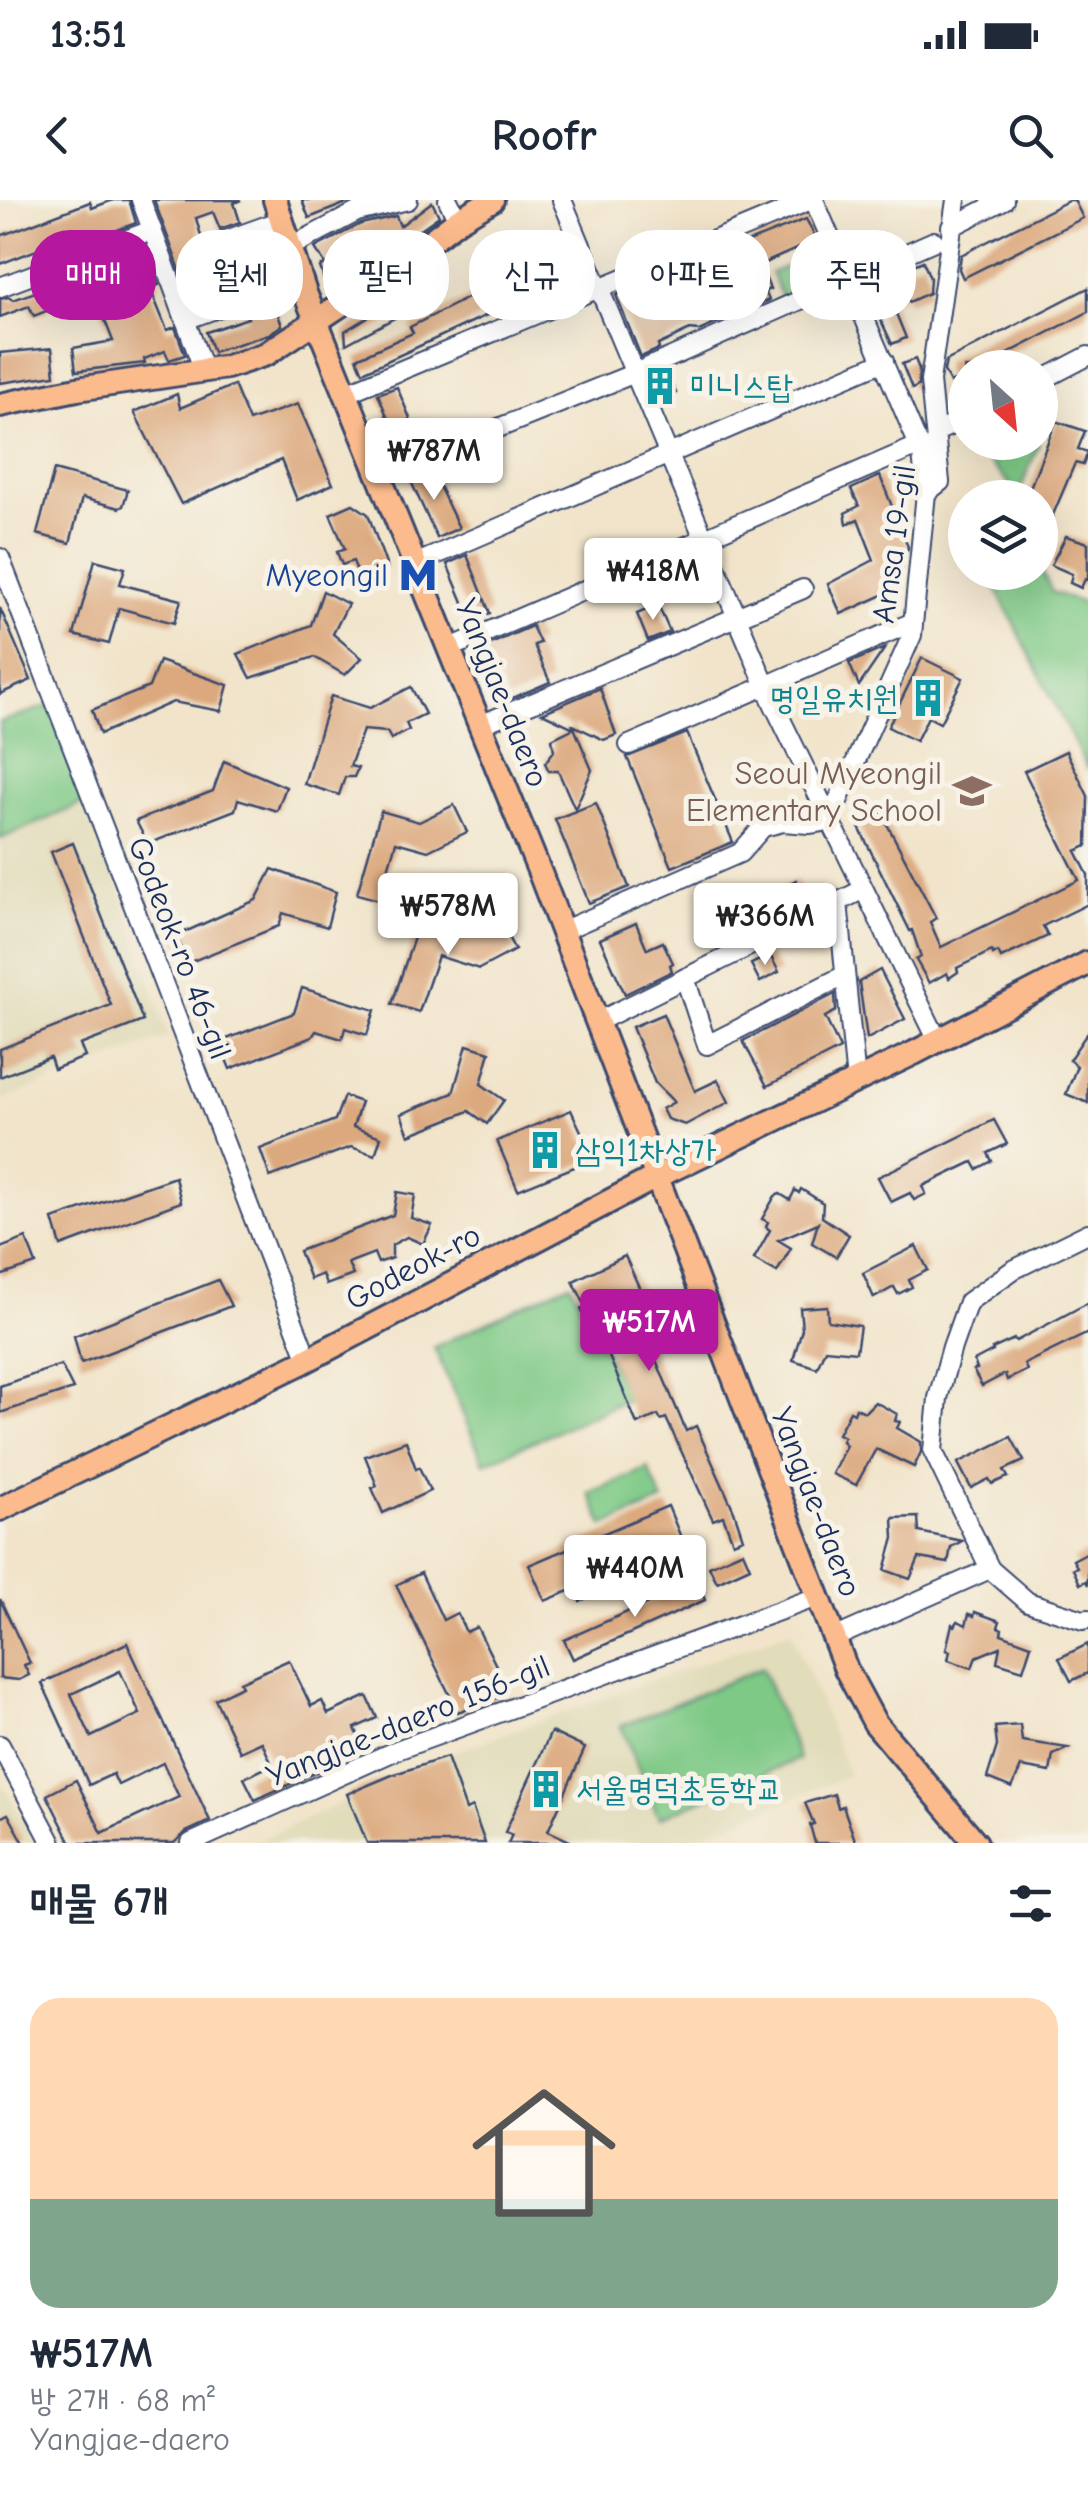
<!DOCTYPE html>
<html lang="ko">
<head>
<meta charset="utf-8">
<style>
	body { margin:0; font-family:"Comic Neue","Poor Story",sans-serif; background:#f6f6f7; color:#1f2937; height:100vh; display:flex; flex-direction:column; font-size:38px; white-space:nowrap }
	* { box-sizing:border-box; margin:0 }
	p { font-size:32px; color:#747a83 }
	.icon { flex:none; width:55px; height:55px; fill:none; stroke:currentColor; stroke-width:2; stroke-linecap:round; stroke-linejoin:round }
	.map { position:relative; height:1643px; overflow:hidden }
	.panel { display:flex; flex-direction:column; background:#fff; flex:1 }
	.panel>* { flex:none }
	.hud { position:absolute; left:30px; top:30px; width:1030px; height:90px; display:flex; gap:20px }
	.needle { width:65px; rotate:153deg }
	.controls { position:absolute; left:948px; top:150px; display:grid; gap:20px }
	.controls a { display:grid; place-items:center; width:110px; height:110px; border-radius:50%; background:#fff; box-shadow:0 10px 40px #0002; font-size:50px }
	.price { position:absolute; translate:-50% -85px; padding:0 22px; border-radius:10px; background:#fff; color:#222; font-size:32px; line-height:65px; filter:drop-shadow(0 2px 5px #0008) }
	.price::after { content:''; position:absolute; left:50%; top:60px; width:30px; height:22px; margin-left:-15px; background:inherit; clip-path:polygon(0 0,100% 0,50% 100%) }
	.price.active { background:#b5179e; color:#fff }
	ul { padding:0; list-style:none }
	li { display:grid; align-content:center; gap:20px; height:530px; padding:0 30px }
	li+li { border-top:2px solid #e0e1e3 }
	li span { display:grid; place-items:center; height:310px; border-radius:30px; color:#555 }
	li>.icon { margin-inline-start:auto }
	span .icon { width:180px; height:180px; fill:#fffc; stroke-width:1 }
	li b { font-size:42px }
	h2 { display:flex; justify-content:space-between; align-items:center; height:120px; padding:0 30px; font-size:42px }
	.pill { padding:0 35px; border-radius:40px; background:#fff; box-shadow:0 10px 40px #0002; font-size:35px; line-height:90px }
	.pill.active { background:#b5179e; color:#fff }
	.status { display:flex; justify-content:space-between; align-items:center; height:70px; padding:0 50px; background:#fff; direction:ltr }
	.status svg { height:28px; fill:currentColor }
	header { display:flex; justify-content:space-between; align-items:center; height:130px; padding:0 30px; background:#fff; font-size:45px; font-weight:700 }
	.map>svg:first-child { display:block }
</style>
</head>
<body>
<div class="status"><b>13:51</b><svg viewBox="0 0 49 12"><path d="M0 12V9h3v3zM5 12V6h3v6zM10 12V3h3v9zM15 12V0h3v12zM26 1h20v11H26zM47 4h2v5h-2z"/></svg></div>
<header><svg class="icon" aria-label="back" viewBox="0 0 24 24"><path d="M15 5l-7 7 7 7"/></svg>Roofr<svg class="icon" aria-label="search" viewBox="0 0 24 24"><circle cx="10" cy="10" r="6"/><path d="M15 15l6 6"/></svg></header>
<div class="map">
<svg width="1088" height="1643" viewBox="0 0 1088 1643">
	<rect width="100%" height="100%" fill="#f7f3e8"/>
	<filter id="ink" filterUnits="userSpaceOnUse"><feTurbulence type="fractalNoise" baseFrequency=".01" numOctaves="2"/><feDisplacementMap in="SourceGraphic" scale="20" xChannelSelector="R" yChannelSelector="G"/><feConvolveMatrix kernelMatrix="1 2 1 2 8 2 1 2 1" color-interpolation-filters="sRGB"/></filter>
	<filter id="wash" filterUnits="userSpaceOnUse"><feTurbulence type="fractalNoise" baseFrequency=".0048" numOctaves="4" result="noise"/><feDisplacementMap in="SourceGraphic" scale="40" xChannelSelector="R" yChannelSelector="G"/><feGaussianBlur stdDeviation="2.25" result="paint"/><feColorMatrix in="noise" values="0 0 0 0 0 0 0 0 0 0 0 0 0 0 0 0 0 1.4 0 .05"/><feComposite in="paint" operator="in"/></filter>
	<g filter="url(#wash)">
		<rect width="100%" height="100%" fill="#f1e4ca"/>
		<!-- built -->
		<g fill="#e1dcba">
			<polygon points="91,600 168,836 0,901 0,639"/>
			<polygon points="791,1431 849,1575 682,1643 253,1643 335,1606 398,1572"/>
			<polygon points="0,1579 35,1643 0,1643"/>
		</g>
		<!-- green -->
		<g fill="#7ec986" stroke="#4c7c72" stroke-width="2.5">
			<polygon points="825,50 834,70 828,83 784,102 771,73"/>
			<polygon points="994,242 1039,243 1019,294 978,250"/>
			<polygon points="1040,368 1052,392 1088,405 1088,570 994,384 1002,380 1000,373 1040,372"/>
			<polygon points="54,504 91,600 0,639 0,522"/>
			<polygon points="570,1083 629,1199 484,1263 434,1147"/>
			<polygon points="648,1268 663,1301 604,1326 589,1293"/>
			<polygon points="762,1468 799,1559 659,1618 621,1526"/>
		</g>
		<g id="blocks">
			<!-- building -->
			<g fill="#dca97e" fill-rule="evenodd">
				<polygon points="113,0 129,0 136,23 80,44 76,35 0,64 0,36 90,2 92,8"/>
				<polygon points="154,0 241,0 234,3 240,22 220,29 213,12 196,18 215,86 204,90 202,84 187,89"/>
				<polygon points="302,0 354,0 309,18"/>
				<polygon points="1070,0 1074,0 1083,18 963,78 959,69 961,55"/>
				<polygon points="432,2 439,16 329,94 320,67 325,64 315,48 361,24 396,16 400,26"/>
				<polygon points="806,19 817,40 760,65 770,89 765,91 769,100 699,131 690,130 658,145 659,149 641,157 616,95"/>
				<polygon points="251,44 282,125 269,134 213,152 206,132 248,118 245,113 252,110 231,52"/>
				<polygon points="145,46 159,85 150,88 167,130 175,127 185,155 169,160 165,151 144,159 145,163 76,171 73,148 113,141 98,103 74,113 69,110 65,81 98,69 97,64"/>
				<polygon points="538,55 553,92 507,111 487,115 363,172 357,158 413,133 410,127 485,89 481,80"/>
				<polygon points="923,61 930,78 929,93 909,102 905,95 891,101 906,138 892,144 865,86"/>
				<polygon points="428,80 435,94 399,107 402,114 346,144 345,131"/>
				<polygon points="47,88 49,110 34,116 29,106 0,117 0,99 8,97 13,100"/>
				<polygon points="1088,88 1088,112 980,168 965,168 965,175 950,183 944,171 946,161"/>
				<polygon points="52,148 55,175 0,183 0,153"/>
				<polygon points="915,159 919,169 918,186 912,189 902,164"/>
				<polygon points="666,173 676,193 660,201 651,180"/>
				<polygon points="234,185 249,221 298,204 333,284 297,300 281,260 181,304 134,212 177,194 180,208"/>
				<polygon points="397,187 421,245 402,253 378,194"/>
				<polygon points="1056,221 1085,231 1078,249 1088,252 1083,265 1075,263 1041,343 1040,298 1026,298"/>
				<polygon points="431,269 459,328 437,338 409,277"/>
				<polygon points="54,270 128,290 123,306 119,308 82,298 70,343 37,334"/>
				<polygon points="880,276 908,347 894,390 841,414 828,384 874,360 858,319 847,324 845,313 859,306 851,289"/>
				<polygon points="353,304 368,314 387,367 360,379 353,361 342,365 337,352 345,349 330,314"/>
				<polygon points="1066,336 1088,343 1088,380 1085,379 1081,388 1070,383 1072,374 1051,365"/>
				<polygon points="467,355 490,413 471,421 447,364"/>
				<polygon points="95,360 125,368 120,384 181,400 174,423 119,408 109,444 74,435"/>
				<polygon points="323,391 348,404 333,434 362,458 345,475 314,457 251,478 238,454 311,425"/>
				<polygon points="658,405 670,432 648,441 637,414"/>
				<polygon points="0,408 31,480 0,494"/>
				<polygon points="532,426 540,443 534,445 550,482 508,500 484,452 486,446"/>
				<polygon points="885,448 859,486 849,463"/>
				<polygon points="922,458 963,478 940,523 928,517 916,541 888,527"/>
				<polygon points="159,461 228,485 221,511 173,502 100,534 92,510 149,487"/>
				<polygon points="411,487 425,514 406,523 409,530 391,539 387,532 363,530 350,566 358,568 354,577 345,577 339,595 304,584 331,496 370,508"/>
				<polygon points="600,488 616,535 604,540 573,525 592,570 575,609 558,571 549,571 545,563 554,551 552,539 574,528 542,513"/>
				<polygon points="687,533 733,642 672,667 627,557"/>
				<polygon points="1066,551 1088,596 1087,646 1076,651 1088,675 1088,704 1043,726 1048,736 1001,758 998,752 993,754 992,751 957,768 958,772 949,778 947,773 929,783 916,760 921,757 912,730 910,731 854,617 877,605 936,718 930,722 941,747 1079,680 1024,571"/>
				<polygon points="224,561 286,587 277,611 238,599 235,610 148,644 136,621 213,591"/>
				<polygon points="596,603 629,687 589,703 555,619"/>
				<polygon points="454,605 467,632 428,651 396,642 379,700 357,694 381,611 419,622"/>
				<polygon points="73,643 143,821 80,845 85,857 54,869 50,857 0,877 0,849 111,805 51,652"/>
				<polygon points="272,669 336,692 327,727 283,713 279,726 188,763 176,736 256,700"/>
				<polygon points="796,680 808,702 720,747 708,725"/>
				<polygon points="493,720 500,723 515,750 479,769 438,756 419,812 392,804 417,728 453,739"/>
				<polygon points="636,723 647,749 663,742 673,763 670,765 672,771 625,794 600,739"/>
				<polygon points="770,755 779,772 760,782 751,764"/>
				<polygon points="880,770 905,819 867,839 859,782"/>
				<polygon points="302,788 375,810 367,835 345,828 342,839 316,831 312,837 230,869 219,842 294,813"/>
				<polygon points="835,794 836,811 825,817 840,849 767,886 743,841"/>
				<polygon points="663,814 695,891 718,880 729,902 685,925 667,919 662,909 674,902 655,883 632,827"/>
				<polygon points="1088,832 1088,903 1066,894 1077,866 1069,860"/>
				<polygon points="467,845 490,852 481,884 504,900 487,924 469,911 409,935 401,914 453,893"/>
				<polygon points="344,896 361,902 353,927 381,937 375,955 351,947 270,977 260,949 335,920"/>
				<polygon points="571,910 594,959 518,990 497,941"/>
				<polygon points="994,920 1007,944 988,953 992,961 977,969 973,962 923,986 926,994 914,1000 910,993 891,1002 878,977"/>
				<polygon points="175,977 181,1002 61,1046 53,1019"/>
				<polygon points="801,989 823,1003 822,1017 849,1035 836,1057 812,1043 818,1023 778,1040 791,1048 777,1072 754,1059 770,1030 766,1027 768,1022 762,1019 775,996 780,994 790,1000 795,990 799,993"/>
				<polygon points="397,992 415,995 411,1018 432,1025 423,1044 407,1037 392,1045 392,1058 378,1063 374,1053 348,1063 353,1075 326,1085 322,1074 310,1079 299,1051 393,1015"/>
				<polygon points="26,1038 36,1064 0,1076 0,1048"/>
				<polygon points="916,1046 928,1070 909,1080 912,1087 898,1094 894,1087 874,1098 863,1073"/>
				<polygon points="625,1056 661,1136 648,1141 686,1231 696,1226 734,1311 743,1338 733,1342 723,1316 713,1320 666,1218 661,1220 658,1215 637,1224 608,1154 634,1143 624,1118 591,1132 581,1109 586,1107 573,1081"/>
				<polygon points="218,1080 231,1106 81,1163 74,1136"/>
				<polygon points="1088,1103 1088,1133 1024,1164 1027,1170 1007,1180 1005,1174 982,1186 973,1170 977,1169 974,1161 993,1151 992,1149 1014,1139 1016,1141"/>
				<polygon points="827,1106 828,1121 860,1126 856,1152 825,1149 817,1168 793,1160 802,1129 800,1108"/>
				<polygon points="61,1165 73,1189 0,1213 0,1186"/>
				<polygon points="875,1202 897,1214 895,1221 900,1222 897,1228 921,1242 921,1252 914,1267 876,1249 856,1285 832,1274 846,1245 842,1241 844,1237 838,1234 850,1211 854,1213 856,1208 865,1212"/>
				<polygon points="1011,1237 1024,1261 1004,1270 1008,1277 992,1284 989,1279 971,1288 958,1263"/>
				<polygon points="406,1241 416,1269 419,1267 430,1291 383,1313 372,1288 377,1286 365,1256"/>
				<polygon points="668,1306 682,1340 605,1373 610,1387 580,1401 574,1389 545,1401 529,1365"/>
				<polygon points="918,1317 919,1332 962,1341 951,1347 948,1363 919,1358 910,1379 885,1370 894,1338 893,1318"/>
				<polygon points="743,1351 750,1367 717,1382 709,1366"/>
				<polygon points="1088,1352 1088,1385 1086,1381 1080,1384 1073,1369 1077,1367 1073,1360"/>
				<polygon points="421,1373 443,1420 457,1413 466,1432 477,1427 507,1488 497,1493 499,1497 458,1512 396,1385"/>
				<polygon points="697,1381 705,1400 573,1459 564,1440"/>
				<polygon points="0,1399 30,1463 24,1465 29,1475 19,1480 0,1478"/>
				<polygon points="975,1412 1000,1421 998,1427 1002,1429 1001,1434 1031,1445 1023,1470 997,1462 1000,1447 976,1457 972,1468 948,1460 950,1451 946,1450 952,1424 955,1426 958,1421 966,1425 969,1414 974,1416"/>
				<path d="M127 1443 210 1621 186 1632 174 1643H71L47 1595 76 1580 102 1633 179 1597 163 1563 118 1585 113 1574 89 1585 42 1483ZM120 1471 140 1514 91 1537 71 1494Z"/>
				<polygon points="1088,1444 1088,1473 1071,1481 1059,1458"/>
				<polygon points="289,1460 311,1506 322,1501 328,1514 367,1496 377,1518 355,1528 365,1550 255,1600 244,1578 272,1565 262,1542 240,1552 215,1499 242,1486 240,1482"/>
				<polygon points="1020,1525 1022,1541 1068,1548 1053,1555 1050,1572 1021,1567 1012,1588 987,1578 997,1546 995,1527"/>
				<polygon points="551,1532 585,1548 548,1631 574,1643 508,1643 512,1635 505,1632"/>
				<polygon points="447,1557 466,1610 472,1607 485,1643 367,1643 347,1594 392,1575"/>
				<polygon points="834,1594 838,1608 843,1606 856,1643 815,1643 810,1625 814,1624 805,1603"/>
				<polygon points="8,1614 24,1643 0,1643 0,1618"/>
			</g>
		</g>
	</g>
	<g filter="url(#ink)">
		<use href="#blocks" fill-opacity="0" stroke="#3b4a6e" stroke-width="2.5"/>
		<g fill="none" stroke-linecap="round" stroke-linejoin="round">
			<!-- minor casing -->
			<g stroke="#3b4a6e" stroke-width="22">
				<g id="minor">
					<polyline points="141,0 204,171"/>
					<polyline points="448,0 458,20"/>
					<polyline points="562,0 773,503 938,841"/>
					<polyline points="951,27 1004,0"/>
					<polyline points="290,47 357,12 408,0"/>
					<polyline points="0,87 152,30"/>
					<polyline points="185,120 226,105 231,92 217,53 223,41 282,20"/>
					<polyline points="1040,181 1088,156"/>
					<polyline points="344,194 811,0"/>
					<polyline points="936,232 965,219"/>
					<polyline points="379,276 635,173 934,41"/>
					<polyline points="926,293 940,282 930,181 956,0"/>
					<polyline points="0,358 308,1160"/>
					<polyline points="415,364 884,161"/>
					<polyline points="448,449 920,245"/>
					<polyline points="480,525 803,389"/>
					<polyline points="629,545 913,422"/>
					<polyline points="838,702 856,881"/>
					<polyline points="562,731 740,653 763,627 783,622 809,624 829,621 912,435 926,293 922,253 814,0"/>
					<polyline points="685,778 707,845 845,775"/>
					<polyline points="597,822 862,690"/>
					<polyline points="990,1369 933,1251 938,1198 952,1147 968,1102 1013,1070 1088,1033"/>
					<polyline points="834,1438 990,1369 1028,1402 1083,1420 1088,1419"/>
					<polyline points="0,1545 52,1643"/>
					<polyline points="191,1643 397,1550 817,1397"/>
				</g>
			</g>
			<!-- major casing -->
			<g stroke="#3b4a6e" stroke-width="28">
				<g id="major">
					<polyline points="275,0 305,93 540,673 846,1469 875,1523 976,1643"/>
					<polyline points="0,205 77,189 227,167 266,154 383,77 458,20 492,0"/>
					<polyline points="0,1309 303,1162 656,977 914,853 1088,763"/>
				</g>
			</g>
			<!-- minor -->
			<use href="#minor" stroke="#fff" stroke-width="18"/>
			<!-- major -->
			<use href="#major" stroke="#fbbb8d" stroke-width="22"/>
		</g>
	</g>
	<!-- icons -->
	<defs>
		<g id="building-bare" transform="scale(3)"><path d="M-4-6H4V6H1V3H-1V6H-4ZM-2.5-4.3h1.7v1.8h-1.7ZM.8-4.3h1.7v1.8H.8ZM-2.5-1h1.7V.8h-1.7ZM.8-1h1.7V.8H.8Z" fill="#0f9aa8" stroke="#f7f3e8" stroke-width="2.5" paint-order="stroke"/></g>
		<g id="metro-bare" transform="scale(3)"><path d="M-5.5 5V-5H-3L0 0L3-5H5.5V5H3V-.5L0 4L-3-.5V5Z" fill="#1a4fb4" stroke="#f7f3e8" stroke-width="2.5" paint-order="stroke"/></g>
		<g id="school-bare" transform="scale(3)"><path d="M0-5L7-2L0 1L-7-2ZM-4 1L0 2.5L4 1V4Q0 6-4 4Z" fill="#8d6e63" stroke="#f7f3e8" stroke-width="2.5" paint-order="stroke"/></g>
	</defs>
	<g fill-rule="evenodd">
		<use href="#building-bare" x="660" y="186"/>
		<use href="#metro-bare" x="418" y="375"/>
		<use href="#building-bare" x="928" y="498"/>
		<use href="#school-bare" x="972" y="591"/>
		<use href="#building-bare" x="545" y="950"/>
		<use href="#building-bare" x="546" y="1589"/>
	</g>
	<g text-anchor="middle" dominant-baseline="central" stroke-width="10" stroke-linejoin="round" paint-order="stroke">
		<!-- culture labels -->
		<g font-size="32" fill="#0d838f" stroke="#f7f3e8" text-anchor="start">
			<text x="690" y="186">미니스탑</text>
			<text x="898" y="498" text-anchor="end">명일유치원</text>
			<text x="575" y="950">삼익1차상가</text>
			<text x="576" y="1589">서울명덕초등학교</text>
		</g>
		<!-- street labels -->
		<g font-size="32" fill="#1b2f5e" stroke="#f7f3e8">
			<text transform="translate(894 344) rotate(-82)">Amsa 19-gil</text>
			<text transform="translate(502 493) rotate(68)">Yangjae-daero</text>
			<text transform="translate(180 748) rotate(69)">Godeok-ro 46-gil</text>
			<text transform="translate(413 1067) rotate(-28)">Godeok-ro</text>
			<text transform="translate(816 1302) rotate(69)">Yangjae-daero</text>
			<text transform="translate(408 1521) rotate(-22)">Yangjae-daero 156-gil</text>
		</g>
		<!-- transit labels -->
		<g font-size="32" fill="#164399" stroke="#f7f3e8" text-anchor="end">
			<text x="388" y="375">Myeongil</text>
		</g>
		<!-- education labels -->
		<g font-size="32" fill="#785e54" stroke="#f7f3e8" text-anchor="end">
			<text x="942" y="573">Seoul Myeongil<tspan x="942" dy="37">Elementary School</tspan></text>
		</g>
	</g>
</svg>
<div class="controls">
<a><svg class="needle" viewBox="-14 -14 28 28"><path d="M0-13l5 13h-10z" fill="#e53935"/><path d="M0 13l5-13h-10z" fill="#747a83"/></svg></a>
<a><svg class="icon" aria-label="layers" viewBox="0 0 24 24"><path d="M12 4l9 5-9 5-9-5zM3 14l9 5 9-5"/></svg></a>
</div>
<b class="price" style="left:434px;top:303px">₩787M</b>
<b class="price" style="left:653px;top:423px">₩418M</b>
<b class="price" style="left:448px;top:758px">₩578M</b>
<b class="price" style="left:765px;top:768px">₩366M</b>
<b class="price active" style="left:649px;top:1174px">₩517M</b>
<b class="price" style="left:635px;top:1420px">₩440M</b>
<div class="hud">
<a class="pill active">매매</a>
<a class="pill">월세</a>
<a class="pill">필터</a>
<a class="pill">신규</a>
<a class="pill">아파트</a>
<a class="pill">주택</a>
</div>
</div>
<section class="panel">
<h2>매물 6개<svg class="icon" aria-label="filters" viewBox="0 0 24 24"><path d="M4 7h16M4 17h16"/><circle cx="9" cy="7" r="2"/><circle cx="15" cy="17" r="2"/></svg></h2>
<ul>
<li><span style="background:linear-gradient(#ffd9b3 65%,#7fa58c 0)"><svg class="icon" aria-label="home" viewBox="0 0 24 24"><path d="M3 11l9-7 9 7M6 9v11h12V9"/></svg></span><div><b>₩517M</b><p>방 2개 · 68 m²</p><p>Yangjae-daero</p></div></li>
</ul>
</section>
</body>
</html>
